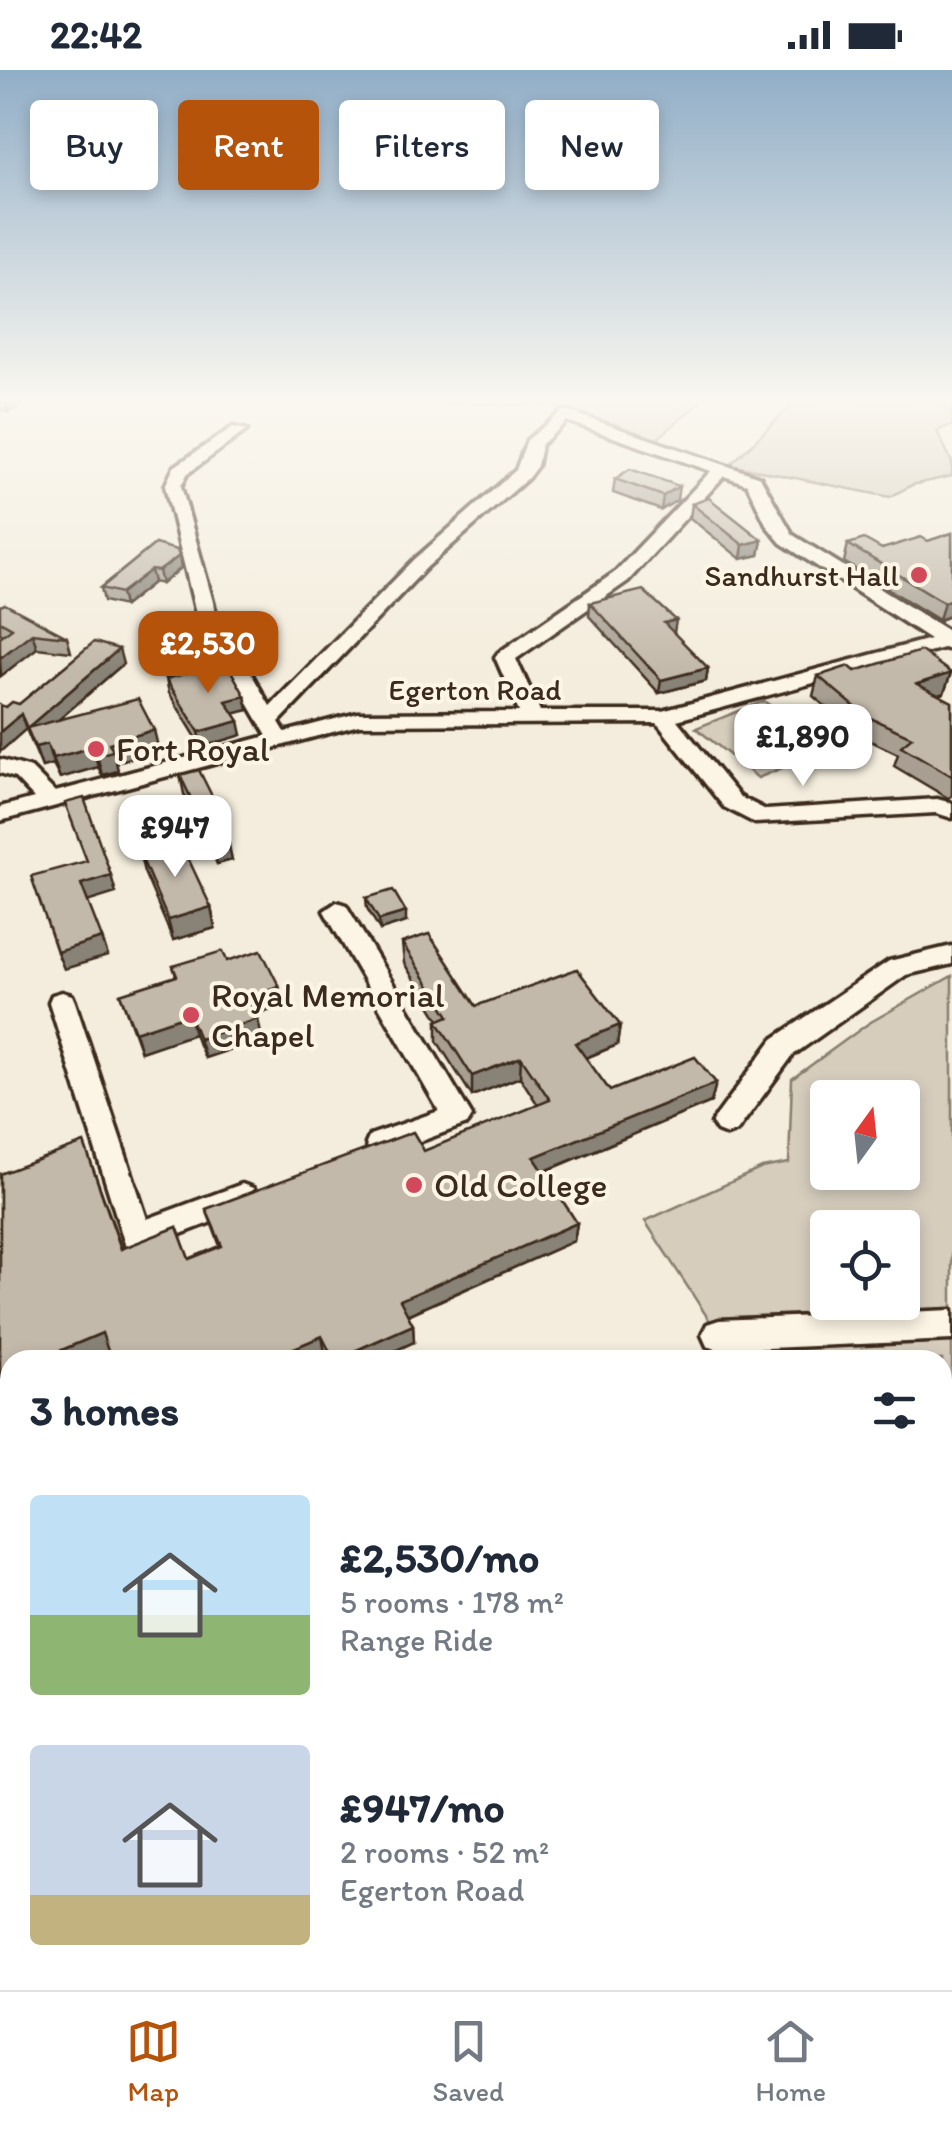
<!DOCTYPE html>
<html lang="en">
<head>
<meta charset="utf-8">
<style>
	body { margin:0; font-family:Itim,sans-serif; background:#f2f2f3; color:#1f2937; height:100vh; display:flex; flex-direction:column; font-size:38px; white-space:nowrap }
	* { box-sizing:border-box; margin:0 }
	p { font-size:32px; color:#747a83 }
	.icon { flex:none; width:55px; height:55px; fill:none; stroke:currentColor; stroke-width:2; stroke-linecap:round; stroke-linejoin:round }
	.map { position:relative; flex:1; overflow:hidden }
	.panel { position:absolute; left:0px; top:1280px; width:952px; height:640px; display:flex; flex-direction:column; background:#fff; border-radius:30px 30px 0 0; box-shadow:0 5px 15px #0003 }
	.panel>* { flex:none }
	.banner { position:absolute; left:30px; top:30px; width:892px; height:90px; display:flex; gap:20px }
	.needle { width:65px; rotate:15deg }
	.controls { position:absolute; left:810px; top:1010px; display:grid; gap:20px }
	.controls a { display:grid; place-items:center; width:110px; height:110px; border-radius:10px; background:#fff; box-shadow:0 5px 15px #0003; font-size:50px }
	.price { position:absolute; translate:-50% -85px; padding:0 22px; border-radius:20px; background:#fff; color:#222; font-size:32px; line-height:65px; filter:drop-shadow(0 2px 5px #0008) }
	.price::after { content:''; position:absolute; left:50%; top:60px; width:30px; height:22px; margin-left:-15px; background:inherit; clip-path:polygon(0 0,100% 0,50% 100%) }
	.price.on { background:#b45309; color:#fff }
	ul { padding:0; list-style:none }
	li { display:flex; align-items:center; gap:30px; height:250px; padding:0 30px }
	li span { display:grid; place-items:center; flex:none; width:280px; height:200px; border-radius:10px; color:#555 }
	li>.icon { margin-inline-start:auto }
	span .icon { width:120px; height:120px; fill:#fffc; stroke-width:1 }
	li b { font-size:42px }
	h2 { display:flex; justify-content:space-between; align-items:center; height:120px; padding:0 30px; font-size:42px }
	.chip { padding:0 35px; border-radius:10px; background:#fff; box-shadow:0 5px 15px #0003; font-size:35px; line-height:90px }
	.chip.on { background:#b45309; color:#fff }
	.status { display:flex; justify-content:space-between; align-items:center; height:70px; padding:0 50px; background:#fff; direction:ltr }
	.status svg { height:28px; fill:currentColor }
	.dock { display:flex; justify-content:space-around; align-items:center; height:140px; border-top:2px solid #e0e1e3; background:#fff; font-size:28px; color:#747a83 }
	.dock a { display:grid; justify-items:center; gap:5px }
	.dock .on { color:#b45309 }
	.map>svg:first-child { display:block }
</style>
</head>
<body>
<div class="status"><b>22:42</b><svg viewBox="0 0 49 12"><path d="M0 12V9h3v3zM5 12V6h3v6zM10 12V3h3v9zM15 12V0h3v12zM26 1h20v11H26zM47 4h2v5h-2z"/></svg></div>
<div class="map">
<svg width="952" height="1920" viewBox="0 0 952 1920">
	<rect width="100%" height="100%" fill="#f4eddd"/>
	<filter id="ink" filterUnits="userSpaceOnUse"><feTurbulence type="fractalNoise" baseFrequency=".01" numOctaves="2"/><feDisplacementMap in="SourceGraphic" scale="20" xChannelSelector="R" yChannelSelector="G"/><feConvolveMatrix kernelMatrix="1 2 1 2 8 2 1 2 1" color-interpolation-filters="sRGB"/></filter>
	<g filter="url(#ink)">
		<!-- green -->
		<g fill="#d6cdbd" stroke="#887c6e" stroke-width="2.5" fill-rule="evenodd">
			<polygon points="421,332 700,332 655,371 554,336"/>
			<polygon points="795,332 952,332 952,355 937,361 952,392 952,406 912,415 890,427 730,395"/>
			<polygon points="764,631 827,679 758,708 696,658"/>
			<path d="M952 906V1818L943 1829 942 1290H735L645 1151 762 1098 789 1093 792 1009 869 953ZM828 1028H902V1102H828ZM828 1158H902V1232H828Z"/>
			<polygon points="10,1435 10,1910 872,1910 864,1920 0,1920 0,1440"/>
		</g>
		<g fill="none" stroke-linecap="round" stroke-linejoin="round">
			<!-- minor casing -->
			<g stroke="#3b2a1e" stroke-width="7">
				<g id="minor">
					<path d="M565 340 760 407 793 465 952 563V580L943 578 677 650 740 727 766 740 937 729 952 733V748L936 743 755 753 724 737 657 653 359 655 0 751V737L34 728 15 708 0 703V689L31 698 55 722 267 666 196 543 165 416 174 397 233 357 247 360 187 404 181 416 216 543 270 636 415 489 516 400 527 370ZM567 351 711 401 614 503 498 583 495 587 519 642 358 643 285 662 279 652 427 497 528 408 537 396 541 375ZM724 406 747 414 767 456 781 473 930 569 662 641H540L516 589 628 511Z"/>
					<polygon points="337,832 346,835 472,1046 467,1054 381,1086 370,1083 366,1074 370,1065 439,1041 324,841"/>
					<polygon points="952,876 952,894 906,905 793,985 737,1061 727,1065 717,1061 712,1053 717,1045 773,969 889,891"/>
					<polygon points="62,922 72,925 75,932 147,1149 242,1114 253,1118 257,1127 253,1136 137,1181 126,1177 49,932 52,925"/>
					<polygon points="952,1240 952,1270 719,1280 707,1276 702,1265 707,1254 719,1250"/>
					<polygon points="952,1848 952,1902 942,1906 942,1852"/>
					<polygon points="683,1910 730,1910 734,1920 687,1920"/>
					<polygon points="893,1910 942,1909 943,1910 939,1920 889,1920"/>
				</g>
			</g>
			<!-- minor -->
			<use href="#minor" fill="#fcf5e5" fill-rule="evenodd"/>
		</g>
		<!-- wall -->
		<g fill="#a89f92" stroke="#3b2a1e" stroke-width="2.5">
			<polygon points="0,332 29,332 8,342 0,339"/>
			<polygon points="615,409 677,430 661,440 613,423"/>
			<polygon points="692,434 762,470 759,485 741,489 690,448"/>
			<polygon points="952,463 952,545 939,550 844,492 848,474 882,479 928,471"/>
			<polygon points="155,474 181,498 162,514 154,512 124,536 104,531 101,518"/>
			<polygon points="590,533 674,563 708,598 706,611 659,623 589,546"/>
			<polygon points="0,536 67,567 71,582 37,578 0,606 0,567 3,565 0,563"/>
			<polygon points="123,594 59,649 159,681 116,692 118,701 102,705 98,697 60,708 53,694 42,697 26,659 6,637 19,634"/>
			<polygon points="855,601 951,603 944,623 939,625 952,632 952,726 948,728 894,696 898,684 860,666 813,626 818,606"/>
			<polygon points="166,609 245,626 248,640 234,643 242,665 202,677 169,623"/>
			<polygon points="180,705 217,748 232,790 217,794 184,724"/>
			<polygon points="139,782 211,837 215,858 173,870 144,802"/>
			<polygon points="366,828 406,852 380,860 367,838"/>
			<polygon points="429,864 476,936 577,899 620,955 617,975 586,988 610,1021 695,987 716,1013 711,1032 544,1102 577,1153 574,1171 408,1245 413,1255 414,1272 375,1290 329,1290 325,1283 309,1290 111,1290 108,1282 88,1290 10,1290 10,1323 0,1327 0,1104 84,1073 122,1179 177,1157 189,1189 220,1176 206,1139 413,1062 424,1081 538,1035 520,1007 472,1026 437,971 437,951 439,950 404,893 402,873"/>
			<polygon points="227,891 279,916 283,936 256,945 262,969 205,988 194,964 141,982 120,924 176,906 173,896"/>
		</g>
		<!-- shaded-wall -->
		<g fill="#888277" stroke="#3b2a1e" stroke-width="2.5">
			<polygon points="11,332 29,332 8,342 6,334"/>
			<polygon points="679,416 677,430 661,440 663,426"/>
			<polygon points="762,470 759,485 741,489 743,475"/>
			<polygon points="179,486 181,498 162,514 159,501"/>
			<polygon points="151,500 154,512 124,536 121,523"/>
			<polygon points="952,529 952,545 939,550 944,532"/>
			<polygon points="676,550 674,563 662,566 664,553"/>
			<polygon points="32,563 37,578 1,606 0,588"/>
			<polygon points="119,579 123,594 33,672 27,658"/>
			<polygon points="708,598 706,611 659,623 661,610"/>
			<polygon points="951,603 944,623 911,634 917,614"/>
			<polygon points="245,626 248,640 229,645 226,631"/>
			<polygon points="21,644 26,659 0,682 0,662"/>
			<polygon points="239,651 242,665 202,677 199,662"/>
			<polygon points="154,660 159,681 116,692 118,701 102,705 97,685 109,673"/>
			<polygon points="47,674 53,694 42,697 35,677"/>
			<polygon points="93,677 98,697 60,708 53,688"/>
			<polygon points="213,728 217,748 208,730"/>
			<polygon points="228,770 232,790 217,794 213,775"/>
			<polygon points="111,805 116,823 87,832 81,814"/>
			<polygon points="211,837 215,858 173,870 168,850"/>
			<polygon points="406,842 406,852 380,860 379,850"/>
			<polygon points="102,868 108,886 64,899 57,882"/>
			<polygon points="279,916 283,936 251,946 247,926"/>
			<polygon points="189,944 194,964 141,982 135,962"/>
			<polygon points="258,949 262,969 205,988 199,969"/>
			<polygon points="620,955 617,975 573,993 575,973"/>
			<polygon points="521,987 520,1007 472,1026 472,1006"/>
			<polygon points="716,1013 711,1032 533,1106 534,1087"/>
			<polygon points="577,1153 574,1171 402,1247 400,1230"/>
			<polygon points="413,1255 414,1272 375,1290 334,1290"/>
			<polygon points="102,1263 111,1281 88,1290 38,1290"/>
			<polygon points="322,1266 325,1283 309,1290 266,1290"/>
			<polygon points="10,1301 10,1323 0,1327 0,1306"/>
		</g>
		<!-- building -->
		<g fill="#c3b9aa" stroke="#3b2a1e" stroke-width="2.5">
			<polygon points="630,399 679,416 663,426 615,409"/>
			<polygon points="709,428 762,470 743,475 692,434"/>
			<polygon points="952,463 952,529 944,532 848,474 864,469 882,479 921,467 928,471"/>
			<polygon points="155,474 177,480 179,486 159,501 151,500 121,523 101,518"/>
			<polygon points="643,520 676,550 664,553 708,598 661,610 590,533"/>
			<polygon points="5,534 67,567 32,563 0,588 0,567 12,558 0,551 0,536"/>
			<polygon points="94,572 119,579 27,658 21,644 0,662 0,635 6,637 12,632 19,634"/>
			<polygon points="921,581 951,603 917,614 952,632 952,706 901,676 912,667 866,646 818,606 849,596 855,601"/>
			<polygon points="226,592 245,626 226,631 239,651 199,662 166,609"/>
			<polygon points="138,629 154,660 109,673 113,681 97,685 93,677 53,688 47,674 35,677 27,658"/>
			<polygon points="199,700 213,728 208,730 228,770 213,775 180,705"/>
			<polygon points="84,728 111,805 81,814 102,868 57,882 31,806 87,791 65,733"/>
			<polygon points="180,771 211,837 168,850 139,782"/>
			<polygon points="393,820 406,842 379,850 366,828"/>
			<polygon points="429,864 476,936 577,899 620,955 575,973 610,1021 695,987 716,1013 534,1087 577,1153 400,1230 413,1255 334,1290 322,1266 266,1290 111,1290 102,1263 38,1290 10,1290 10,1301 0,1306 0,1104 84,1073 121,1179 177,1157 189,1189 222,1176 206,1139 413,1062 424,1081 550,1030 521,987 472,1006 437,951 449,946 402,873"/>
			<polygon points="261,880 279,916 247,926 258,949 199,969 189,944 135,962 120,924 177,906 173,896 223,881 227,891"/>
		</g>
	</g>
	<!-- sky -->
	<linearGradient id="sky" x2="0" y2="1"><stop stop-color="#91aec7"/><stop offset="0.55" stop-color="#faf7f0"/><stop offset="1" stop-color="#faf7f0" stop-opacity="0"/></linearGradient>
	<rect width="952" height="601" fill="url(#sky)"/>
	<!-- markers -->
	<g fill="#d1495b" stroke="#fcf5e5" stroke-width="4">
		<circle cx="919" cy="505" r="10"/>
		<circle cx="96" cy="679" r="10"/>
		<circle cx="191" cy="945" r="10"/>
		<circle cx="414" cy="1115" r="10"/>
	</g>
	<g text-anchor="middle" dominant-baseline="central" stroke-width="8" stroke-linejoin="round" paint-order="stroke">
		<!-- far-poi labels -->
		<g font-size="30" fill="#3b2a1e" stroke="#fcf5e5" text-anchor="end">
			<text x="899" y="505">Sandhurst Hall</text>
		</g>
		<!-- far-street labels -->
		<g font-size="30" fill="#3b2a1e" stroke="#fcf5e5">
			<text x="475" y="619">Egerton Road</text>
		</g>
		<!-- poi labels -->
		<g font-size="35" fill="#3b2a1e" stroke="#fcf5e5" text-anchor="start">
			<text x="116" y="679">Fort Royal</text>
			<text x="211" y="925">Royal Memorial<tspan x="211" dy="40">Chapel</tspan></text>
			<text x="434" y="1115">Old College</text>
		</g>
	</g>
</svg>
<div class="controls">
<a><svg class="needle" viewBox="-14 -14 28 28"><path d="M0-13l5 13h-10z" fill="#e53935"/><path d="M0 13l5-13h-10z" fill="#747a83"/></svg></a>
<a><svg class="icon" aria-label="locate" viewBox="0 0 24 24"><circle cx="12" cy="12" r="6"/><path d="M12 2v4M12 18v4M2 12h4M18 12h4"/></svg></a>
</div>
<b class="price on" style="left:208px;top:626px">£2,530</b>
<b class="price" style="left:803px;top:719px">£1,890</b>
<b class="price" style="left:175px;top:810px">£947</b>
<div class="banner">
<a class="chip">Buy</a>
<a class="chip on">Rent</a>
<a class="chip">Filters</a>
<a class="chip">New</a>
</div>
<section class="panel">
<h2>3 homes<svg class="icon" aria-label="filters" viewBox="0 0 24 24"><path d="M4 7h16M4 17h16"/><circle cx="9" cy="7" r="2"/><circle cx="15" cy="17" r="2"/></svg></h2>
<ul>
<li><span style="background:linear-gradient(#bfe0f5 60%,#8fb573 0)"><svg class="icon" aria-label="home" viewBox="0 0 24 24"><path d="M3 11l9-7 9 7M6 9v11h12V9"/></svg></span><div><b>£2,530/mo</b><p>5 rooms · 178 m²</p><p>Range Ride</p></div></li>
<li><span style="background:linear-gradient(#c9d6e8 75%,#c2b280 0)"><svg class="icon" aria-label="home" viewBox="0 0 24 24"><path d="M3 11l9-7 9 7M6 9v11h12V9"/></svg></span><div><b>£947/mo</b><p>2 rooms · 52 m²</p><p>Egerton Road</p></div></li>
</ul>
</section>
</div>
<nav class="dock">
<a class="on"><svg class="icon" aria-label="map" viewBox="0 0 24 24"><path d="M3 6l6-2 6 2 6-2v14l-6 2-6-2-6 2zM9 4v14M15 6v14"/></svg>Map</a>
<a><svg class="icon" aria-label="saved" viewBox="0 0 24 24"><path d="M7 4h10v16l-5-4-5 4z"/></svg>Saved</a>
<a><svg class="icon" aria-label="home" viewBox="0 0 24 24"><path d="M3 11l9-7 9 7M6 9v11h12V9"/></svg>Home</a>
</nav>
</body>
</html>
